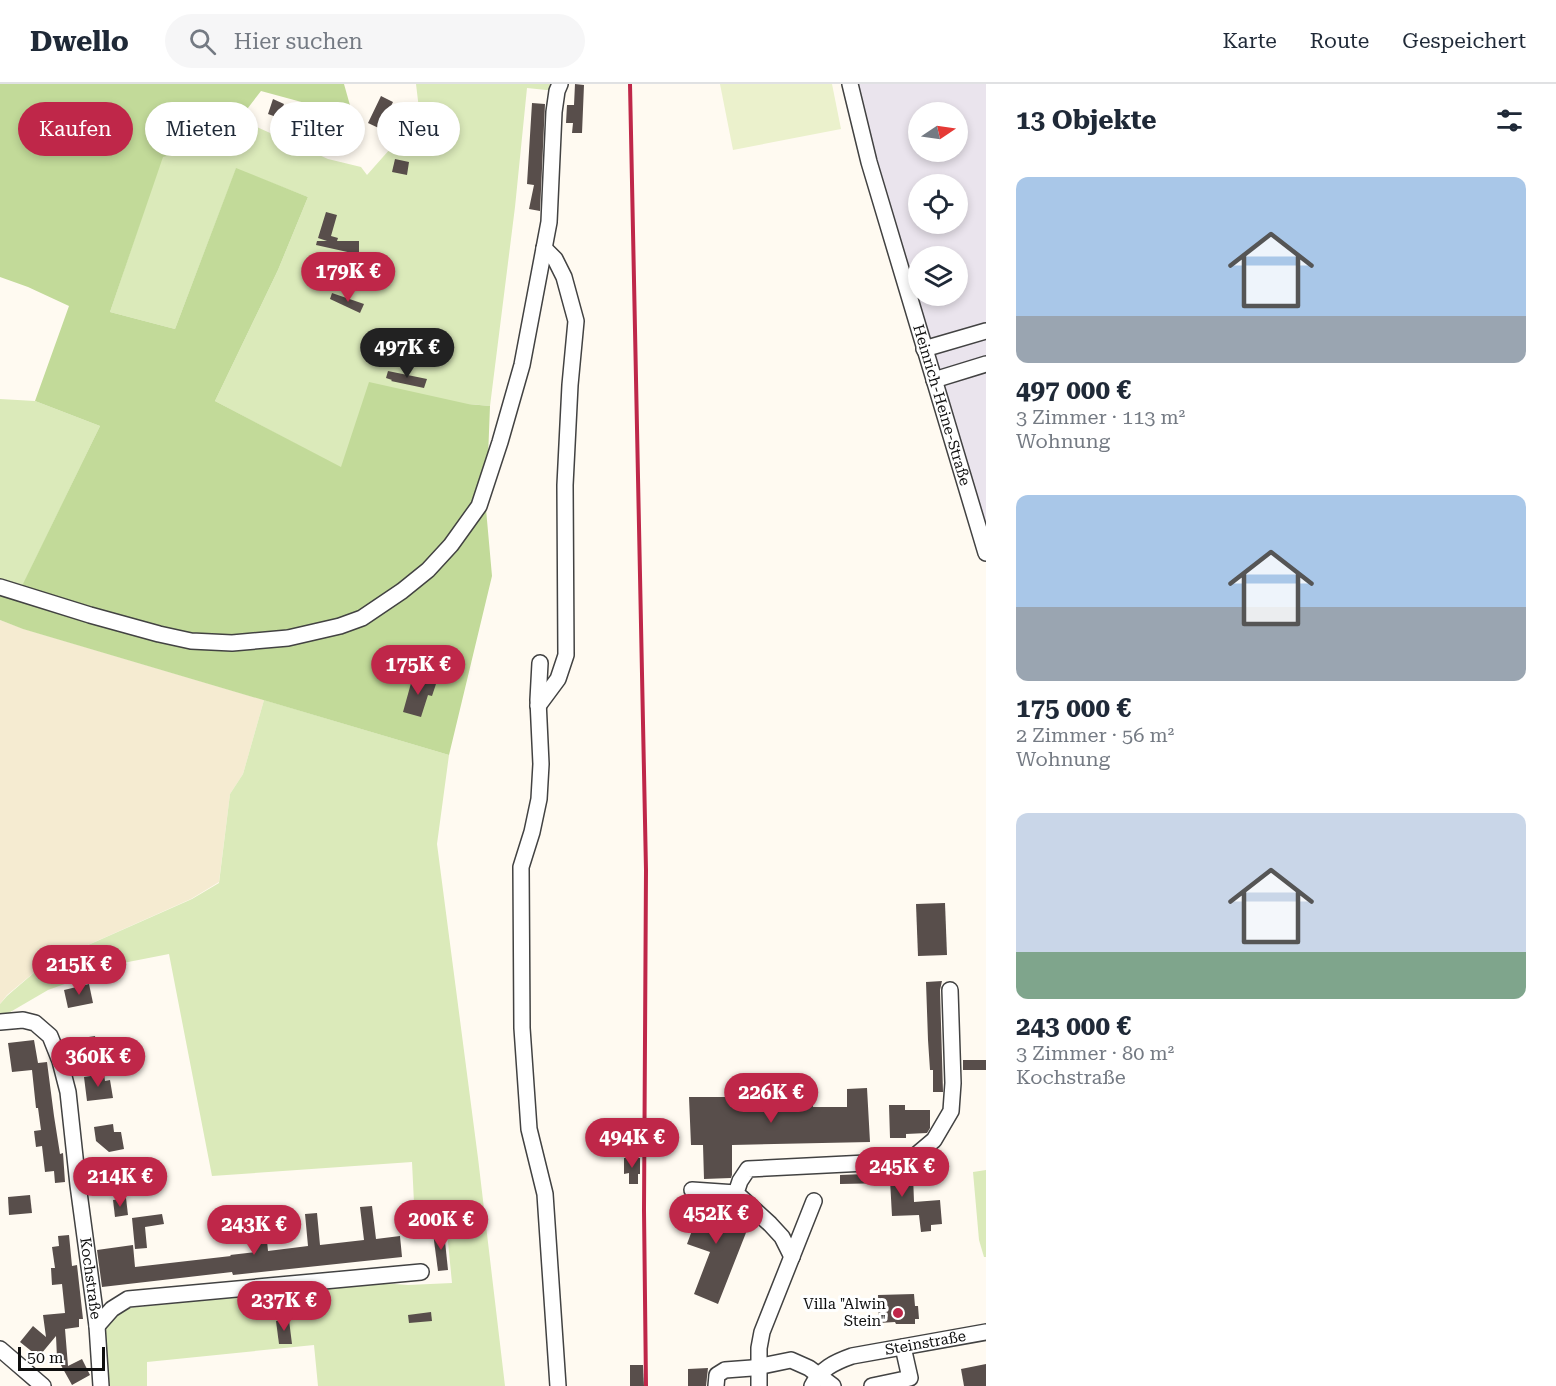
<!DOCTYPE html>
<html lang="de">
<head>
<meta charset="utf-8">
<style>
	body { margin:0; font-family:"Roboto Serif",serif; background:#f6f6f7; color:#1f2937; height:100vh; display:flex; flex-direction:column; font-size:22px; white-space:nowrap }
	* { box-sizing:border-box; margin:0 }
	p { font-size:20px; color:#747a83 }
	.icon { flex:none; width:33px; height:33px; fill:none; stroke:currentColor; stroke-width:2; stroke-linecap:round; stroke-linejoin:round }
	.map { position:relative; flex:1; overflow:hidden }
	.side { display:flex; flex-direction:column; background:#fff; width:570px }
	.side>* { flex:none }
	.guide { position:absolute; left:18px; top:18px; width:570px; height:54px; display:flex; gap:12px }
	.needle { width:39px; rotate:77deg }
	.tools { position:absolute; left:908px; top:18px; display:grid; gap:12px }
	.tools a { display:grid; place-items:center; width:60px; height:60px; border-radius:50%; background:#fff; box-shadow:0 3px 9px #0003; font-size:30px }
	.scale { position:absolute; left:18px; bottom:15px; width:87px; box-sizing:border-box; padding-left:6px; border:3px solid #0f0f0f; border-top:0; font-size:16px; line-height:21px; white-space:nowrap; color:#0f0f0f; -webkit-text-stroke:4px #fff; paint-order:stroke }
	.price { position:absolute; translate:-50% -51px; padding:0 14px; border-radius:21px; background:#bf2749; color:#fff; font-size:20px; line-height:39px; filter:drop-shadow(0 2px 3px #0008) }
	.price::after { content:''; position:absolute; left:50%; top:36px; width:18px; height:14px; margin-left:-9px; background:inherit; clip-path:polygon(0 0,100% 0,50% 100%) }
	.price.current { background:#222; color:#fff }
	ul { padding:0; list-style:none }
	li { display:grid; align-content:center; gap:12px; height:318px; padding:0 30px }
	li span { display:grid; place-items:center; height:186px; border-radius:12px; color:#555 }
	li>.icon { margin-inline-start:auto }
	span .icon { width:108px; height:108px; fill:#fffc; stroke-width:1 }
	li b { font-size:26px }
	h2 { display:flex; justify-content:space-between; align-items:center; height:72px; padding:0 30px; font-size:26px }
	.tag { padding:0 21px; border-radius:27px; background:#fff; box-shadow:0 3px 9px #0003; font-size:21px; line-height:54px }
	.tag.current { background:#bf2749; color:#fff }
	header { display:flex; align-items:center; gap:36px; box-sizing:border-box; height:84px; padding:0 30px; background:#fff; border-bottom:2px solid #e0e1e3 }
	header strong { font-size:28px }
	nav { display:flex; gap:33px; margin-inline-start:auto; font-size:21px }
	.search { width:420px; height:54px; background:#f6f6f7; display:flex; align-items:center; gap:15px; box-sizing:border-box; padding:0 21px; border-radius:33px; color:#747a83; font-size:22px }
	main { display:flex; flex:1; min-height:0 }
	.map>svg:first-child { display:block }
</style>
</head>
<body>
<header>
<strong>Dwello</strong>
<div class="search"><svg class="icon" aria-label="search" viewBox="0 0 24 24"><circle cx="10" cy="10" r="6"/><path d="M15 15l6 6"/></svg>Hier suchen</div>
<nav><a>Karte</a><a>Route</a><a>Gespeichert</a></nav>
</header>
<main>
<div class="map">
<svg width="986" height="1302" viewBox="0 0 986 1302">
	<rect width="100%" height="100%" fill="#fffaf1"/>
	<!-- industrial -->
	<path fill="#eae4ed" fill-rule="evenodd" d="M850 0H986V469ZM918 28H957V68H918ZM918 100H957V140H918ZM918 172H957V212H918Z"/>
	<!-- farmland -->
	<polygon fill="#f5ebd1" points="0,536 24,545 264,616 243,690 230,710 219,798 191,815 43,881 7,911 0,920"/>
	<!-- green -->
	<g fill="#dbeaba">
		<polygon points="416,0 560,0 556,7 527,4 515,123 490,322 469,320 341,384 215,317 278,186 308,113 236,85 175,245 110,228 162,73 218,63 239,35 328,75 361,83 367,91 406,47 422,50"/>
		<polygon points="0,315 35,317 100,342 19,509 0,503"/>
		<polygon points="264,616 449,671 437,760 478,1074 505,1302 318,1302 314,1261 147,1278 147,1302 107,1302 103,1243 118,1225 381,1199 408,1201 452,1199 444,1117 414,1119 412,1078 212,1092 169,870 123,879 48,906 0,934 0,920 7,912 43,881 192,815 219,799 230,710 243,690"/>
		<polygon points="986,1086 986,1173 984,1173 979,1156 973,1088"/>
	</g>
	<!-- forest -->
	<polygon fill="#c2da99" points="0,0 344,0 353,32 261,7 218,63 163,73 110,228 175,245 236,84 308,113 278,186 215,317 341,383 369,298 468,320 490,322 486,425 492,492 449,671 23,545 0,536 0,503 19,508 100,342 35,317 69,222 28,203 0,193"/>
	<!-- pitch -->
	<polygon fill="#ebf1cc" points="720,0 832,0 841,45 733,66"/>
	<!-- building -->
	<g fill="#584e4b">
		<polygon points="575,0 584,1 582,49 572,49 573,39 566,39 567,21 574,21"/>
		<polygon points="381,12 393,18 384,36 389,38 385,47 368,39"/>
		<polygon points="273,15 284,20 279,34 268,30"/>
		<polygon points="532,19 545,20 540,127 529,125 534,101 527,100"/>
		<polygon points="311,28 342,39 338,52 307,41"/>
		<polygon points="395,75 409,78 407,91 392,88"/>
		<polygon points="326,128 337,131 331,152 338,154 337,157 359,157 359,169 352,169 316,161 317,157 327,157 318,154"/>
		<polygon points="332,209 364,220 360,229 330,215"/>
		<polygon points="388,287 427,295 424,304 391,297 392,296 386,294"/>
		<polygon points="413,592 436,600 432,612 428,611 421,633 403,628"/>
		<polygon points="945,819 947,871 918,872 916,820"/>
		<polygon points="942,897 940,906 943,1008 933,1008 933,986 930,986 928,956 926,898"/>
		<polygon points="89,900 93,919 68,924 64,906"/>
		<polygon points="95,952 98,970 79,973 76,955"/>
		<polygon points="34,956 38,979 47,978 54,1032 60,1070 63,1069 65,1098 55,1099 54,1087 45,1088 42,1062 36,1063 34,1047 41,1046 38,1024 36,1024 32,986 12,988 8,959"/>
		<rect x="963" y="976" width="23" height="10"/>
		<polygon points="104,990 105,997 110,996 113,1014 87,1017 84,993"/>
		<polygon points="867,1004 870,1058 732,1061 732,1091 731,1094 704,1095 703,1061 691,1061 689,1013 745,1013 745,1007 782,1007 782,1016 813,1015 813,1023 847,1023 847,1005"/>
		<polygon points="889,1021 905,1021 905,1026 930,1026 930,1044 927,1049 906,1050 906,1054 890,1054"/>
		<polygon points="113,1040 114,1048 121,1048 124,1065 109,1068 96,1057 94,1043"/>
		<polygon points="624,1074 640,1074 640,1090 638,1090 638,1100 629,1100 629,1089 624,1090"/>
		<polygon points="890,1089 890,1092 913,1091 914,1118 940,1116 942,1140 931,1141 931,1147 921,1148 919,1131 892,1132 890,1096 890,1099 840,1100 840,1091"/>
		<polygon points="30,1111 32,1129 9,1131 8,1113"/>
		<polygon points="126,1114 128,1131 115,1133 113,1116"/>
		<polygon points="692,1118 724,1131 728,1121 740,1126 751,1136 718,1220 694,1210 710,1168 687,1160 697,1133 683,1134 682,1119"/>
		<polygon points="372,1122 376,1155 400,1152 402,1173 233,1191 232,1188 102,1203 97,1166 133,1161 135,1183 231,1172 230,1171 256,1168 252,1137 265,1136 268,1167 308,1162 305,1130 317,1129 320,1161 364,1156 360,1123"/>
		<polygon points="162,1130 164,1140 145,1143 147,1164 135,1165 132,1134"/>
		<polygon points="444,1148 448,1186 438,1187 433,1149"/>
		<polygon points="69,1151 72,1182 77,1181 83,1235 79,1235 79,1243 65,1245 68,1282 82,1275 90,1291 72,1301 57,1274 56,1252 41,1270 38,1267 35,1270 20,1258 33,1242 46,1253 43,1231 65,1229 62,1200 52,1201 51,1184 55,1184 52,1163 59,1162 58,1152"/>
		<polygon points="914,1210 915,1222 918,1222 919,1235 915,1235 915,1240 896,1240 895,1238 879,1239 878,1211"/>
		<polygon points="431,1228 432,1237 409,1239 408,1231"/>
		<polygon points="289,1236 292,1260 279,1260 276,1237"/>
		<polygon points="986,1280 986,1302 964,1302 961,1285"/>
		<polygon points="630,1281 643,1281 644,1302 630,1302"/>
		<polygon points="708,1284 706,1302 688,1302 688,1285"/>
	</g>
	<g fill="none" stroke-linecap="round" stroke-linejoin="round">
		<!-- minor casing -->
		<g stroke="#424242" stroke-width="18">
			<g id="minor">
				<path id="s1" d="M850 0 869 78 986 469"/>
				<polyline points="924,265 986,247"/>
				<polyline points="934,296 986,280"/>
				<polyline points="0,503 90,531 159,550 191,557 232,559 288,554 340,542 362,534 402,507 428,486 451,461 479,422 500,358 522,281 549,138 554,28 557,7 560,0"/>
				<polyline points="540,579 538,616 541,680 539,715 532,748 521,783 522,944 529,1045 545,1110 558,1302"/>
				<polyline points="538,622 558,595 566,571 565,401 570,301 576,237 564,193 555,175 544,164"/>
				<path id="s2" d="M0 938 23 936 35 939 50 952 60 977 68 1008 78 1101 97 1242 101 1302"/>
				<polyline points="692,1106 736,1109"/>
				<polyline points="792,1173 782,1153 770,1140 736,1109 740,1097 748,1085 886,1078 915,1072 934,1056 951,1027 953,999 950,906"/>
				<polyline points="97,1242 112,1225 128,1215 421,1188"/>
				<polyline points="0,1265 43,1302"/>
				<polyline points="716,1302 717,1291 725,1286 752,1284 791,1276 809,1284 833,1302"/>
				<polyline points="759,1302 759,1264 762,1248 814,1117"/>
				<path id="s3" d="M812 1302C820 1285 835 1278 852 1272L986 1248"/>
				<polyline points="872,1302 910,1294 903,1263"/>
			</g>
		</g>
		<!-- minor -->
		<use href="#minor" stroke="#fff" stroke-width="15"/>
		<!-- rail -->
		<polyline stroke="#bf2749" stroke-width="4" points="630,0 646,786 644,1126 646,1302"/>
	</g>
	<!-- markers -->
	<circle fill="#bf2749" stroke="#fff" stroke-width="2" cx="898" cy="1229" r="6"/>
	<g text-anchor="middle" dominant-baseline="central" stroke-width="6" stroke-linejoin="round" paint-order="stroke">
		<!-- street labels -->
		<g font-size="15" fill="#0f0f0f" stroke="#fff">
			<text stroke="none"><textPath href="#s1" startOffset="334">Heinrich-Heine-Straße</textPath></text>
			<text stroke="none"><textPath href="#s2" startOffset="302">Kochstraße</textPath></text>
			<text stroke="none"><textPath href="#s3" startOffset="126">Steinstraße</textPath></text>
		</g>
		<!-- poi labels -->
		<g font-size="15" fill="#0f0f0f" stroke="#fff" text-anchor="end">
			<text x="886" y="1220">Villa "Alwin<tspan x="886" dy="17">Stein"</tspan></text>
		</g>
	</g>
</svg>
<div class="tools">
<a><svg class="needle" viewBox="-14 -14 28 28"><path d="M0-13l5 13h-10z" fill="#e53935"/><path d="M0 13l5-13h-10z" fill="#747a83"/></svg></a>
<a><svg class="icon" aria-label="locate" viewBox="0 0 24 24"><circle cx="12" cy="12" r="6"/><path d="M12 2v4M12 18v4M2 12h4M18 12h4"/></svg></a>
<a><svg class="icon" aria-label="layers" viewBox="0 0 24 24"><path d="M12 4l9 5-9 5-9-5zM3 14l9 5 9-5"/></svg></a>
</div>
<div class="scale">50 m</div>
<b class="price" style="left:348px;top:219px">179K €</b>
<b class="price current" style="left:407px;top:295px">497K €</b>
<b class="price" style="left:418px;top:612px">175K €</b>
<b class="price" style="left:79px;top:912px">215K €</b>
<b class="price" style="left:98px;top:1004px">360K €</b>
<b class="price" style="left:771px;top:1040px">226K €</b>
<b class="price" style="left:632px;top:1085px">494K €</b>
<b class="price" style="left:902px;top:1114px">245K €</b>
<b class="price" style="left:120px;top:1124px">214K €</b>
<b class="price" style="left:716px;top:1161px">452K €</b>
<b class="price" style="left:441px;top:1167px">200K €</b>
<b class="price" style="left:254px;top:1172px">243K €</b>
<b class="price" style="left:284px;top:1248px">237K €</b>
<div class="guide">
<a class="tag current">Kaufen</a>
<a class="tag">Mieten</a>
<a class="tag">Filter</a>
<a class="tag">Neu</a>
</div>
</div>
<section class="side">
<h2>13 Objekte<svg class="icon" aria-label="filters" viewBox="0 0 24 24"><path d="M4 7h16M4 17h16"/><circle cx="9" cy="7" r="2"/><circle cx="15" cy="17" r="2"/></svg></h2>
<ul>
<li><span style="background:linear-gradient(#a9c7e8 75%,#9aa5b1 0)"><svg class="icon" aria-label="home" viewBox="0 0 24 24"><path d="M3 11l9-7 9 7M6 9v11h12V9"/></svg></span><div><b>497 000 €</b><p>3 Zimmer · 113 m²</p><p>Wohnung</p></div></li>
<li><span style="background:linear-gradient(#a9c7e8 60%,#9aa5b1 0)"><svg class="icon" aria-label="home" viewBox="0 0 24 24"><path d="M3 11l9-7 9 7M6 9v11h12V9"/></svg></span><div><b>175 000 €</b><p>2 Zimmer · 56 m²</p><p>Wohnung</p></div></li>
<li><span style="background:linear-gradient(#c9d6e8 75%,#7fa58c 0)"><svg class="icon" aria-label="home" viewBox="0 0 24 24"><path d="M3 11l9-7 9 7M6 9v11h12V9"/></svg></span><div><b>243 000 €</b><p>3 Zimmer · 80 m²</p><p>Kochstraße</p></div></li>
</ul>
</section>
</main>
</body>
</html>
